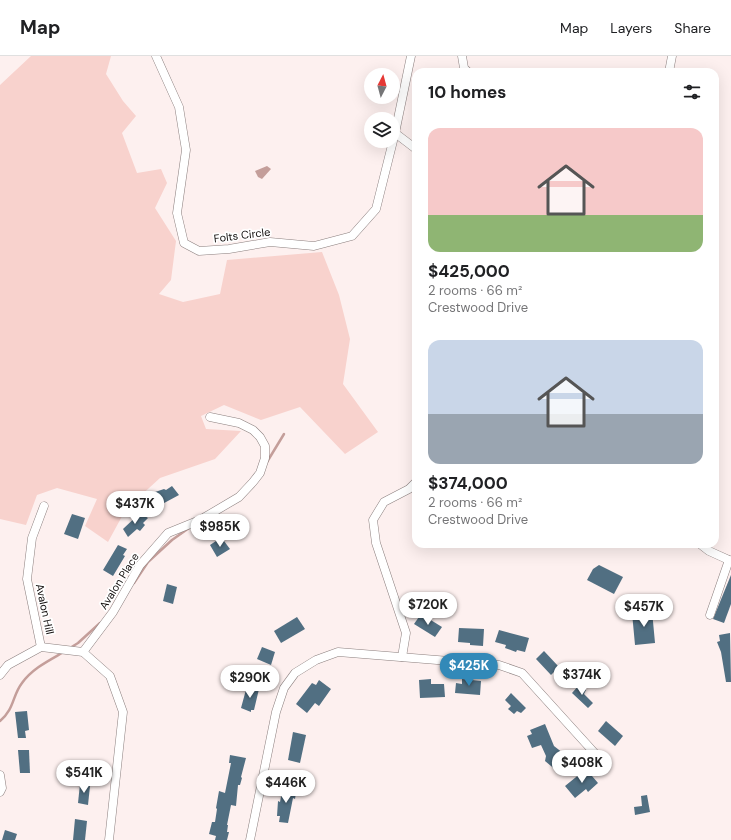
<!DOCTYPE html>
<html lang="en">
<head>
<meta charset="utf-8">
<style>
	body { margin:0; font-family:"DM Sans",sans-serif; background:#f6f6f6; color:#202124; height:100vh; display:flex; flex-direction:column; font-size:15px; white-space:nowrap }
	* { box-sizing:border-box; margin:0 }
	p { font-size:13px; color:#757577 }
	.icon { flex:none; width:22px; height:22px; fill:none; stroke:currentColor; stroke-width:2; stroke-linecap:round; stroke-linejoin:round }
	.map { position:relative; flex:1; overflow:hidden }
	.panel { position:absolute; left:412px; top:12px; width:307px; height:480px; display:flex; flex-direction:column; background:#fff; border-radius:12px; box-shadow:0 4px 16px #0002 }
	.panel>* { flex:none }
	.needle { width:26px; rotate:6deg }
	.buttons { position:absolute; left:364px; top:12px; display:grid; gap:8px }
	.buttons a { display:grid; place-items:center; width:36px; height:36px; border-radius:50%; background:#fff; box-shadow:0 4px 16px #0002; font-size:20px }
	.price { position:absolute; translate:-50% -34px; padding:0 9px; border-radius:14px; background:#fff; color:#222; font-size:13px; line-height:26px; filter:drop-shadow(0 1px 2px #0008) }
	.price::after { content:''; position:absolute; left:50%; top:24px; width:12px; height:9px; margin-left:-6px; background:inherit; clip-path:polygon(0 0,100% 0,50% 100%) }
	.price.active { background:#3289b8; color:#fff }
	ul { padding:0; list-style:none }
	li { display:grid; align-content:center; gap:8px; height:212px; padding:0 16px }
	li span { display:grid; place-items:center; height:124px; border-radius:12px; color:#555 }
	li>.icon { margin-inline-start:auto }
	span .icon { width:72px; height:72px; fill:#fffc; stroke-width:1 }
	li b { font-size:17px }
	h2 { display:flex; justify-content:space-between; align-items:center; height:48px; padding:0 16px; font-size:17px }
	header { display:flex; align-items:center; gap:24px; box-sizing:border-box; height:56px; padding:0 20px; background:#fff; border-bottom:1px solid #e0e0e0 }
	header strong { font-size:19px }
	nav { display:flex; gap:22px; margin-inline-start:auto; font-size:14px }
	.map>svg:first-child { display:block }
</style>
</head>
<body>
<header>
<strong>Map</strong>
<nav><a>Map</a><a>Layers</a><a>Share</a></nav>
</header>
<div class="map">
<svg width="731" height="784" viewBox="0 0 731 784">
	<rect width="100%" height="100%" fill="#fdf0ef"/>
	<!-- green -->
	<polygon fill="#f8d2cd" points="31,0 111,0 106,18 123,45 136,60 122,77 137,117 161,113 167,127 155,152 176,185 171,224 159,238 183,246 220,238 227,204 322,196 339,239 350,283 343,328 378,376 345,398 300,351 261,364 224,349 201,360 206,373 241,375 215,403 160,422 126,453 108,486 85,470 97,443 57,432 37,439 26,469 0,463 0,29"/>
	<!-- water -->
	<polygon fill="#c49e9a" points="267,110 271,113 262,123 258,121 255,115"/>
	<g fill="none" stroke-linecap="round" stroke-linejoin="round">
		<!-- stream -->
		<g stroke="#c49e9a" stroke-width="2.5">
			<polyline points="267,406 284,378"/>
			<polyline points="134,527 148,506 172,484 189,472"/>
			<polyline points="70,592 78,587 100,567"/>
			<path d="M0 665C15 652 12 640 22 627 32 613 48 605 62 597"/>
		</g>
	</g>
	<!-- building -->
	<g fill="#516f82">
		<polygon points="172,430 179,439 153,453 146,439 164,433 166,434"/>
		<polygon points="140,457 148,462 143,467 145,469 140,475 137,473 128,481 123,473"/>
		<polygon points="72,458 85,462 78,483 64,478"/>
		<polygon points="219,483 222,486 224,485 230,493 217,501 210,489"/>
		<polygon points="118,489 127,493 123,499 125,500 113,520 103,514"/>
		<polygon points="599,509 623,521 614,538 587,524 593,513"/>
		<polygon points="731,519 731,548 724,567 713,563"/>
		<polygon points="167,528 177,531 173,548 163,545"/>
		<polygon points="652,555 655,587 635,589 632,557"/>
		<polygon points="421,558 442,571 435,581 414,568"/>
		<polygon points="297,561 305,573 281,587 274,575"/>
		<polygon points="459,572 484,573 483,590 470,589 470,587 458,586"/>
		<polygon points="499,574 529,582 525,596 517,594 516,596 505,592 506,589 495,586"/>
		<polygon points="730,577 731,626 726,626 721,596 717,586 720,585 719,579"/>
		<polygon points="262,591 275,596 271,609 257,603"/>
		<polygon points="544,595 559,611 551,619 536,603"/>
		<polygon points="431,623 431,628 444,628 445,641 420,642 419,624"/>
		<polygon points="462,623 481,625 480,639 455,637 456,627 462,628"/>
		<polygon points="319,624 331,633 319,650 315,647 307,657 296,648 312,627 316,629"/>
		<polygon points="580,628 586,634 584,638 593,647 588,652 572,637"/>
		<polygon points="247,630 259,633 254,654 251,654 251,656 241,652"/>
		<polygon points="511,637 526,652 521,657 517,655 514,658 508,653 511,650 505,644"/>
		<polygon points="27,655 29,674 25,675 26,682 18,682 15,656"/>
		<polygon points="606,665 623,680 615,690 598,675"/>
		<polygon points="545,668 554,690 568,701 557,715 545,705 546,700 541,689 532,692 527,680 532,678 530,674"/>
		<polygon points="293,676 306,679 300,707 288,704"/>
		<polygon points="18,694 29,694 30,717 20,717"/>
		<polygon points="230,699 246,702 241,721 242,722 240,729 238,729 236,750 231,749 227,769 228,769 227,776 229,776 227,784 215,784 216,780 209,778 212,766 215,766 217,753 216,752 219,735 225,737 231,707 229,707"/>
		<polygon points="586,713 598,727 588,736 586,733 575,742 565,730"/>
		<polygon points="80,728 90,730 88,749 78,747"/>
		<polygon points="286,729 297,731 295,743 293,742 288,767 279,766 280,760 277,760 278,745 280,746 282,735 285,736"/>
		<polygon points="647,739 650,756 635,759 634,751 642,750 641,740"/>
		<polygon points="75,763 87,765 85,784 73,784"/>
		<polygon points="5,774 17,778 15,784 2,784"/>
	</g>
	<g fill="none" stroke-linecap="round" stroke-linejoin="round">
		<!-- minor casing -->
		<g stroke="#8b7f7e" stroke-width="9">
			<g id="minor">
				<polyline points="156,0 179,51 183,76 186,94 177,157 184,187 199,195 229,193 270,186 314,190 352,180 376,153 395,77 411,0"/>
				<polyline points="462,0 464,12 468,16"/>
				<polyline points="669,16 672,0"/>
				<polyline points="395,77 416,93"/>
				<polyline points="700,488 709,495 731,505"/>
				<polyline points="710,559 729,504"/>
				<polyline points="41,591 27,523 32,482 44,450"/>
				<polyline points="83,596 113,556 140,509 168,477 200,464 239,441 253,426 260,417 265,402 265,390 260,381 253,374 239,367 210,361"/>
				<polyline points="402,601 406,577 376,487 373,464 384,446 409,433 416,426"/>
				<polyline points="0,619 8,609 41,591 83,596 110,620 123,656 109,784"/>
				<polyline points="0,719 2,732 0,736"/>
				<polyline points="250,784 276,656 284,632 295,617 316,604 338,596 499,609 522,617 600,703"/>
			</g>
		</g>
		<!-- minor -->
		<use href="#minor" stroke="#fff" stroke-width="8"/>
	</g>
	<g text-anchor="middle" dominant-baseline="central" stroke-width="3.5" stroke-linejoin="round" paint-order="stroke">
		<!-- street labels -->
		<g font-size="11" fill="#110d0c" stroke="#fff">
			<text transform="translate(242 179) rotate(-7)">Folts Circle</text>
			<text transform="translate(119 525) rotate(-58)">Avalon Place</text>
			<text transform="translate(45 553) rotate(78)">Avalon Hill</text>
		</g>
	</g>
</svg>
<div class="buttons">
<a><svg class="needle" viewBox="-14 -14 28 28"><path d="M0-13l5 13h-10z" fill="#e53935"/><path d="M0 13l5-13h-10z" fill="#757577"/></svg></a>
<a><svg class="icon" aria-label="layers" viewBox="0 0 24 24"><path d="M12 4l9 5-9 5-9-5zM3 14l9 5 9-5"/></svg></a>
</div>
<b class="price" style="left:135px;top:469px">$437K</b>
<b class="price" style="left:220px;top:492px">$985K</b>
<b class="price" style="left:428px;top:570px">$720K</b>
<b class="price" style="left:644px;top:572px">$457K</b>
<b class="price active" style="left:469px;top:631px">$425K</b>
<b class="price" style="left:582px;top:640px">$374K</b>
<b class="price" style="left:250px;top:643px">$290K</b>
<b class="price" style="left:582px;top:728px">$408K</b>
<b class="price" style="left:84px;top:738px">$541K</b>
<b class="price" style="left:286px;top:748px">$446K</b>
<section class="panel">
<h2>10 homes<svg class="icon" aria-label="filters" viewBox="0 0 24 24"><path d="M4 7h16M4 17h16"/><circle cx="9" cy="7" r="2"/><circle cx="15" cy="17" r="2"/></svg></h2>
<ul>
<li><span style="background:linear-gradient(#f6c9c9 70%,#8fb573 0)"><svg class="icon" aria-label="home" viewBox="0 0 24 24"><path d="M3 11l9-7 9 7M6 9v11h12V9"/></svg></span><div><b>$425,000</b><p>2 rooms · 66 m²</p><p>Crestwood Drive</p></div></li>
<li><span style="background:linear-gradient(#c9d6e8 60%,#9aa5b1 0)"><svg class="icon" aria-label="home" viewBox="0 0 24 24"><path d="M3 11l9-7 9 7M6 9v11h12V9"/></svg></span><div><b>$374,000</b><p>2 rooms · 66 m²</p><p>Crestwood Drive</p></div></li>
</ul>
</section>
</div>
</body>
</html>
